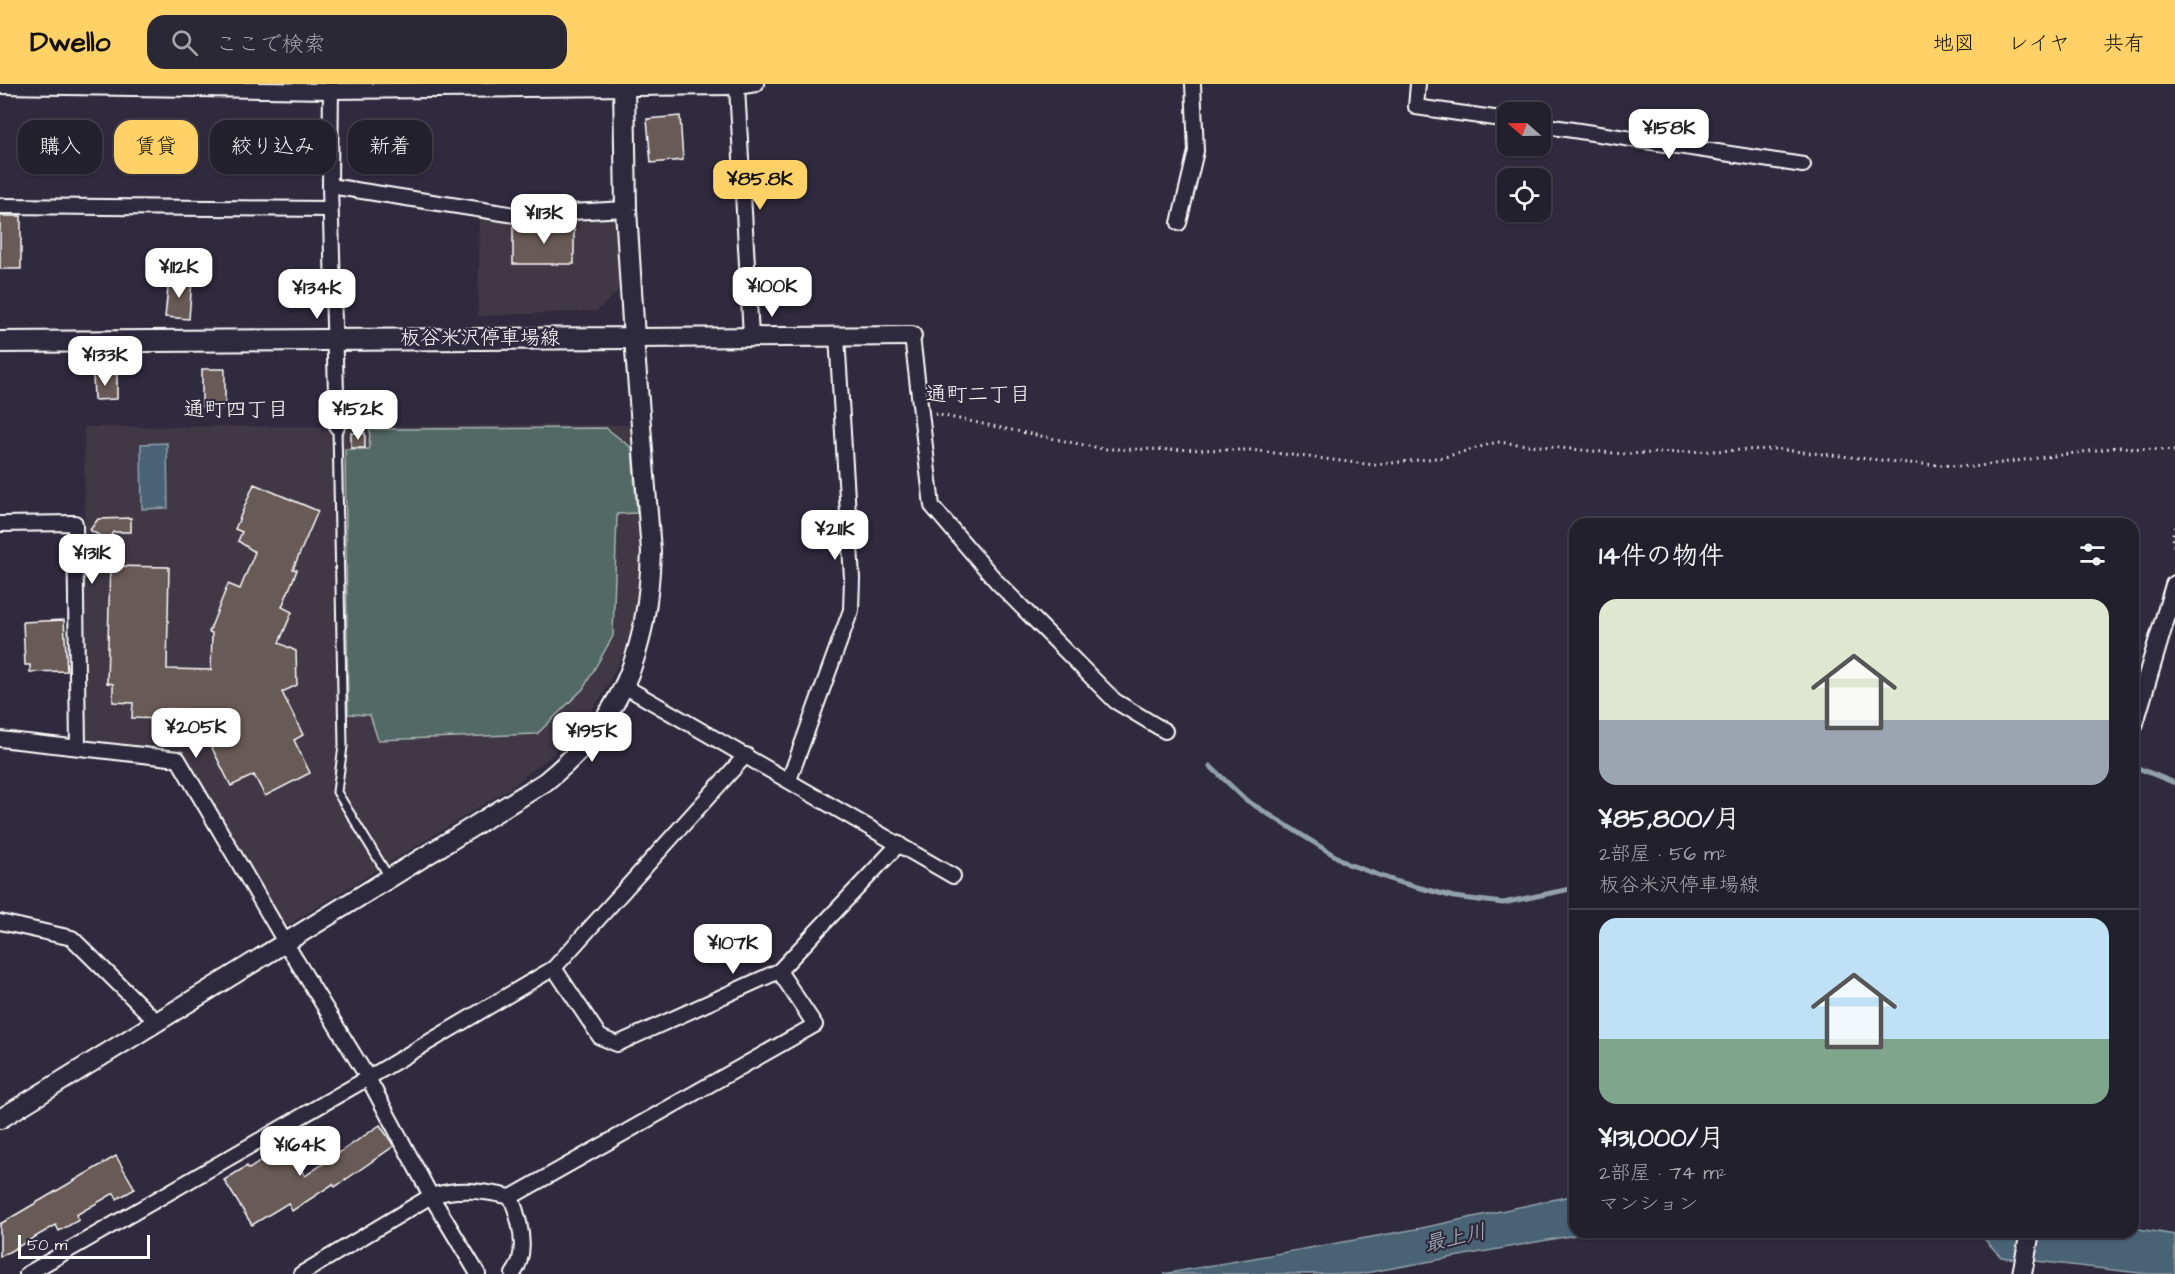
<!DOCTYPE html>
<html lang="ja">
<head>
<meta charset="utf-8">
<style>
	body { margin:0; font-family:"Architects Daughter","Klee One",sans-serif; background:#2b2836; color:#f1f3f6; height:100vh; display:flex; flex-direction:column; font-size:22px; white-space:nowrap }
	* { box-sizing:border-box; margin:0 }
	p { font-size:20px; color:#a3a3aa }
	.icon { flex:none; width:33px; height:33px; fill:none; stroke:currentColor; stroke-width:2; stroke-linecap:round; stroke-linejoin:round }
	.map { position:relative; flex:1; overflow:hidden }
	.panel { position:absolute; left:1569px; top:434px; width:570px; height:720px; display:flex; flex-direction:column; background:#23202e; border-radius:18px; box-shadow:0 2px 4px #0004,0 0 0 2px #403e4a }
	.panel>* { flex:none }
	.top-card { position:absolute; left:18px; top:36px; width:570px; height:54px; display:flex; gap:12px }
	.needle { width:39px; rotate:290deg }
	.fabs { position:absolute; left:1497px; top:18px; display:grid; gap:12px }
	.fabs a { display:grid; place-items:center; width:54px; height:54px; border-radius:12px; background:#23202e; box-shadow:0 2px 4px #0004,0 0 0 2px #403e4a; font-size:30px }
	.scale { position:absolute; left:18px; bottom:15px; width:132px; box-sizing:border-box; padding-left:6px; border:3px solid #fff; border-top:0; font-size:16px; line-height:21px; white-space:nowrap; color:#fff; -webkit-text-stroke:4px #2f2a3d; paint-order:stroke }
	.price { position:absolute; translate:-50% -51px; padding:0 14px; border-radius:12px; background:#fff; color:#222; font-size:20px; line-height:39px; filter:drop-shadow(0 2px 3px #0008) }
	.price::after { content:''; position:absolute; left:50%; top:36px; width:18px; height:14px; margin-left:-9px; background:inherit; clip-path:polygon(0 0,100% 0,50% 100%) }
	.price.active { background:#ffd166; color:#111 }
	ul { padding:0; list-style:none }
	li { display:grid; align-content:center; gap:12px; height:318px; padding:0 30px }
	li+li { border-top:2px solid #403e4a }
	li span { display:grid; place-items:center; height:186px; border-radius:18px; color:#555 }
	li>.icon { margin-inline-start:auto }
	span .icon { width:108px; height:108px; fill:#fffc; stroke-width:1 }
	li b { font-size:26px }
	h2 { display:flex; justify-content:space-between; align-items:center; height:72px; padding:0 30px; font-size:26px }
	.pill { padding:0 21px; border-radius:18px; background:#23202e; box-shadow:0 2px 4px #0004,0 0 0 2px #403e4a; font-size:21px; line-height:54px }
	.pill.active { background:#ffd166; color:#111 }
	header { display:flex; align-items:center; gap:36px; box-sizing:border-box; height:84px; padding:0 30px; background:#ffd166; color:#111 }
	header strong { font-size:28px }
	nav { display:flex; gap:33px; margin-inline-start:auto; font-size:21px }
	.search { width:420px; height:54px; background:#2b2836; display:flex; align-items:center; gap:15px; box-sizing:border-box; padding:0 21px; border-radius:18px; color:#a3a3aa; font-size:22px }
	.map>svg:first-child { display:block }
</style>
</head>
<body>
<header>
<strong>Dwello</strong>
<div class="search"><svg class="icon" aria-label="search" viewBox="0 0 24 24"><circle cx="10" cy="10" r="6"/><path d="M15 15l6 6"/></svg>ここで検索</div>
<nav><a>地図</a><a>レイヤ</a><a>共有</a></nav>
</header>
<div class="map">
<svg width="2175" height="1190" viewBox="0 0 2175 1190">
	<rect width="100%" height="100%" fill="#2f2a3d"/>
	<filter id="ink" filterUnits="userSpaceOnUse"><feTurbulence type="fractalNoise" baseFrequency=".0167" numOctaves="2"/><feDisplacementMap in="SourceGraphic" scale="12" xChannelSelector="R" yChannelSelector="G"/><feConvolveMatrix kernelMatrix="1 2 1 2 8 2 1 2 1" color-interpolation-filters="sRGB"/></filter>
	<g filter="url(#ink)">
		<!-- built -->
		<g fill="#403845">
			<polygon points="480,130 608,130 620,138 621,204 597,227 478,232"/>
			<polygon points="631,341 642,455 639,513 634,538 626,563 604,609 587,633 552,671 510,704 285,843 183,667 86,656 84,343"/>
		</g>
		<!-- green -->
		<polygon fill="#536965" stroke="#a9b4b2" stroke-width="1.5" points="606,344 632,364 637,429 617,430 613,552 583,605 537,650 378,656 370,631 348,630 345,365 369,365 370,345"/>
		<!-- water -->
		<g fill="#4a6374" stroke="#92a1ac" stroke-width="1.5">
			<polygon points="167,359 168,424 142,425 141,360"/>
			<polygon points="1575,1111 1575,1148 1592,1148 1360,1190 1163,1190 1422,1144"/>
			<polygon points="2133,1144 2175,1151 2175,1190 2148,1190 2001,1173 1978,1148 2133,1148"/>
		</g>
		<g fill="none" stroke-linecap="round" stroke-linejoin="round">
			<!-- stream -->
			<g stroke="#92a1ac" stroke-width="5">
				<polyline points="1210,682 1246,716 1348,780 1395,797 1454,813 1503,819 1575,804"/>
				<polyline points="2133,682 2175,699"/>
			</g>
		</g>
		<!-- building -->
		<g fill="#685a57" stroke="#fff" stroke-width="1.5">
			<polygon points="680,32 683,76 651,79 647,35"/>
			<rect x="0" y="132" width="21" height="53"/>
			<rect x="513" y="142" width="61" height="38"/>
			<polygon points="169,194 192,196 189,235 165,233"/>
			<rect x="202" y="285" width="23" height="38"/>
			<polygon points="93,290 117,290 117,315 94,316"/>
			<rect x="351" y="349" width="14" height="15"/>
			<polygon points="254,400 318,427 293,485 297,486 282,523 292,528 279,559 296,567 297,601 282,608 303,651 294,656 310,689 265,712 254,691 231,702 193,626 166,625 166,635 132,634 133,619 113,618 113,600 107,599 110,482 169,483 167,585 211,586 212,549 209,548 228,500 240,505 255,468 238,457 242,448 235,445"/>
			<polygon points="131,434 131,448 113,448 108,457 90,446 98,435"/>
			<polygon points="64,536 67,587 30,588 30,581 25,581 23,538"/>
			<polygon points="380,1041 394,1062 335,1103 333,1100 292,1127 288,1119 252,1141 224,1096 247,1082 249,1085 285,1061 305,1092"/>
			<polygon points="116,1072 135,1105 117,1115 114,1109 76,1131 79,1136 59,1147 56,1141 0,1173 0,1140"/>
		</g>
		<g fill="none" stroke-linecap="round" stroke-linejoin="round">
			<!-- service casing -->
			<g stroke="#fff" stroke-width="11">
				<polyline id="service" points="337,343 343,662 337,708 389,793"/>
			</g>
			<!-- minor casing -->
			<g stroke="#fff" stroke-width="18">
				<g id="minor">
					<polyline points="331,0 330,102 337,343"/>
					<polyline points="1418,0 1416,23 1508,36"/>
					<polyline points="0,2 331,7 737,3 756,0"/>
					<polyline points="737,3 751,252"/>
					<polyline points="1540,41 1803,81"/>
					<polyline points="330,102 515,131 626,125"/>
					<polyline points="0,122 330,125"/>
					<polyline points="1179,139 1196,67 1193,0"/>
					<polyline points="912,252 932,422 997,498 1115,617 1165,647"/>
					<polyline points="0,440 75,439 78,663"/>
					<polyline points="624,602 953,792"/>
					<polyline points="0,655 178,675 285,858 368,994 431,1112 478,1190"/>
					<polyline points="789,696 851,526 852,494 837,252"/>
					<polyline points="0,838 72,854 157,938"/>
					<polyline points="554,884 600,953 617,960 779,887 899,760"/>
					<path d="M511 1113C520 1136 529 1169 513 1190"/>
					<polyline points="27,1190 368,994 554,884 746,671"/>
					<path d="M301 1190 431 1112C459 1103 483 1107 511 1113L815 941 779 887"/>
				</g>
			</g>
			<!-- tertiary casing -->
			<g stroke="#fff" stroke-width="22">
				<g id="tertiary">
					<polyline points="2133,642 2175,501"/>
					<path d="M0 1035 545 698C624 634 648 567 651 467L634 254 912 252"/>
					<polyline points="2022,1190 2030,1148"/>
				</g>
			</g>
			<!-- secondary casing -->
			<g stroke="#fff" stroke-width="24">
				<polyline id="secondary" points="0,258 634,254 626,125 624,0"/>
			</g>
			<!-- path -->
			<g stroke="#fff" stroke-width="3" stroke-dasharray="1.5 4.5" stroke-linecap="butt">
				<polyline points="935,330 1103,365 1250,366 1374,381 1445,373 1497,358 1624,370 1774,365 1908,379 1972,383 2119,363 2175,367"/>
				<polyline points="2175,443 2172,453 2175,466"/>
			</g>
			<!-- service -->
			<use href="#service" stroke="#2f2a3d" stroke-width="7"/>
			<!-- minor -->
			<use href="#minor" stroke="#2f2a3d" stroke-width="14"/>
			<!-- tertiary -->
			<use href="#tertiary" stroke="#2f2a3d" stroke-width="18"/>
			<!-- secondary -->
			<use href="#secondary" stroke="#2f2a3d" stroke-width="20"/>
		</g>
	</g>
	<g text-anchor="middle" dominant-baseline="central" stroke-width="4.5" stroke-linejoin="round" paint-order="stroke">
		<!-- street labels -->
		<g font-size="20" fill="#fff" stroke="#2f2a3d">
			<text x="480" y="254">板谷米沢停車場線</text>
		</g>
		<!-- neighbourhood labels -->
		<g font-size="21" fill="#fff" stroke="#2f2a3d">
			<text x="978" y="310">通町二丁目</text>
			<text x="236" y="325">通町四丁目</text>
		</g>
		<!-- water labels -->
		<g font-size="21" font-style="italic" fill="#aeb9c0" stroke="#2f2a3d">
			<text transform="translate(1455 1154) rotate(-13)">最上川</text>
		</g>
	</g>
</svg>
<div class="fabs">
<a><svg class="needle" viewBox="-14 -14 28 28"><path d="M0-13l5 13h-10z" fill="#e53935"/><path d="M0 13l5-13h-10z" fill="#a3a3aa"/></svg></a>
<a><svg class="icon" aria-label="locate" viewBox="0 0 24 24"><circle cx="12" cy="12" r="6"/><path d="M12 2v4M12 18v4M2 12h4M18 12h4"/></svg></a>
</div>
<div class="scale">50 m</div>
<b class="price" style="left:1669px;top:76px">¥158K</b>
<b class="price active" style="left:760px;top:127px">¥85.8K</b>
<b class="price" style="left:544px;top:161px">¥113K</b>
<b class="price" style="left:179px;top:215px">¥112K</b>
<b class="price" style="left:772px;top:234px">¥100K</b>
<b class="price" style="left:317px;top:236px">¥134K</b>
<b class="price" style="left:105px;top:303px">¥133K</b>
<b class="price" style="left:358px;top:357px">¥152K</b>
<b class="price" style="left:835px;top:477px">¥211K</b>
<b class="price" style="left:92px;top:501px">¥131K</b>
<b class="price" style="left:196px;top:675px">¥205K</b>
<b class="price" style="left:592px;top:679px">¥195K</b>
<b class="price" style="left:733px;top:891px">¥107K</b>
<b class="price" style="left:300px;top:1093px">¥164K</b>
<div class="top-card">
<a class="pill">購入</a>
<a class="pill active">賃貸</a>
<a class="pill">絞り込み</a>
<a class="pill">新着</a>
</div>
<section class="panel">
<h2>14件の物件<svg class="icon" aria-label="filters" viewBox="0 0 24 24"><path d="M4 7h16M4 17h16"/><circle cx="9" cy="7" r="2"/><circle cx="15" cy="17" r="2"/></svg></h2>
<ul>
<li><span style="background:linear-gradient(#dfe7d0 65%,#9aa5b1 0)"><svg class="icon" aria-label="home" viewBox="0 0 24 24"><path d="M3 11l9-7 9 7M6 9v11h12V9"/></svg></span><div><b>¥85,800/月</b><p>2部屋 · 56 m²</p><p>板谷米沢停車場線</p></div></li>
<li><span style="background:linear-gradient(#bfe0f5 65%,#7fa58c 0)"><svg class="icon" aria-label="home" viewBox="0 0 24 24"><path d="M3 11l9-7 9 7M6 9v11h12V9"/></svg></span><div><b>¥131,000/月</b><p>2部屋 · 74 m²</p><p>マンション</p></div></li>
</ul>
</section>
</div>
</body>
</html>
